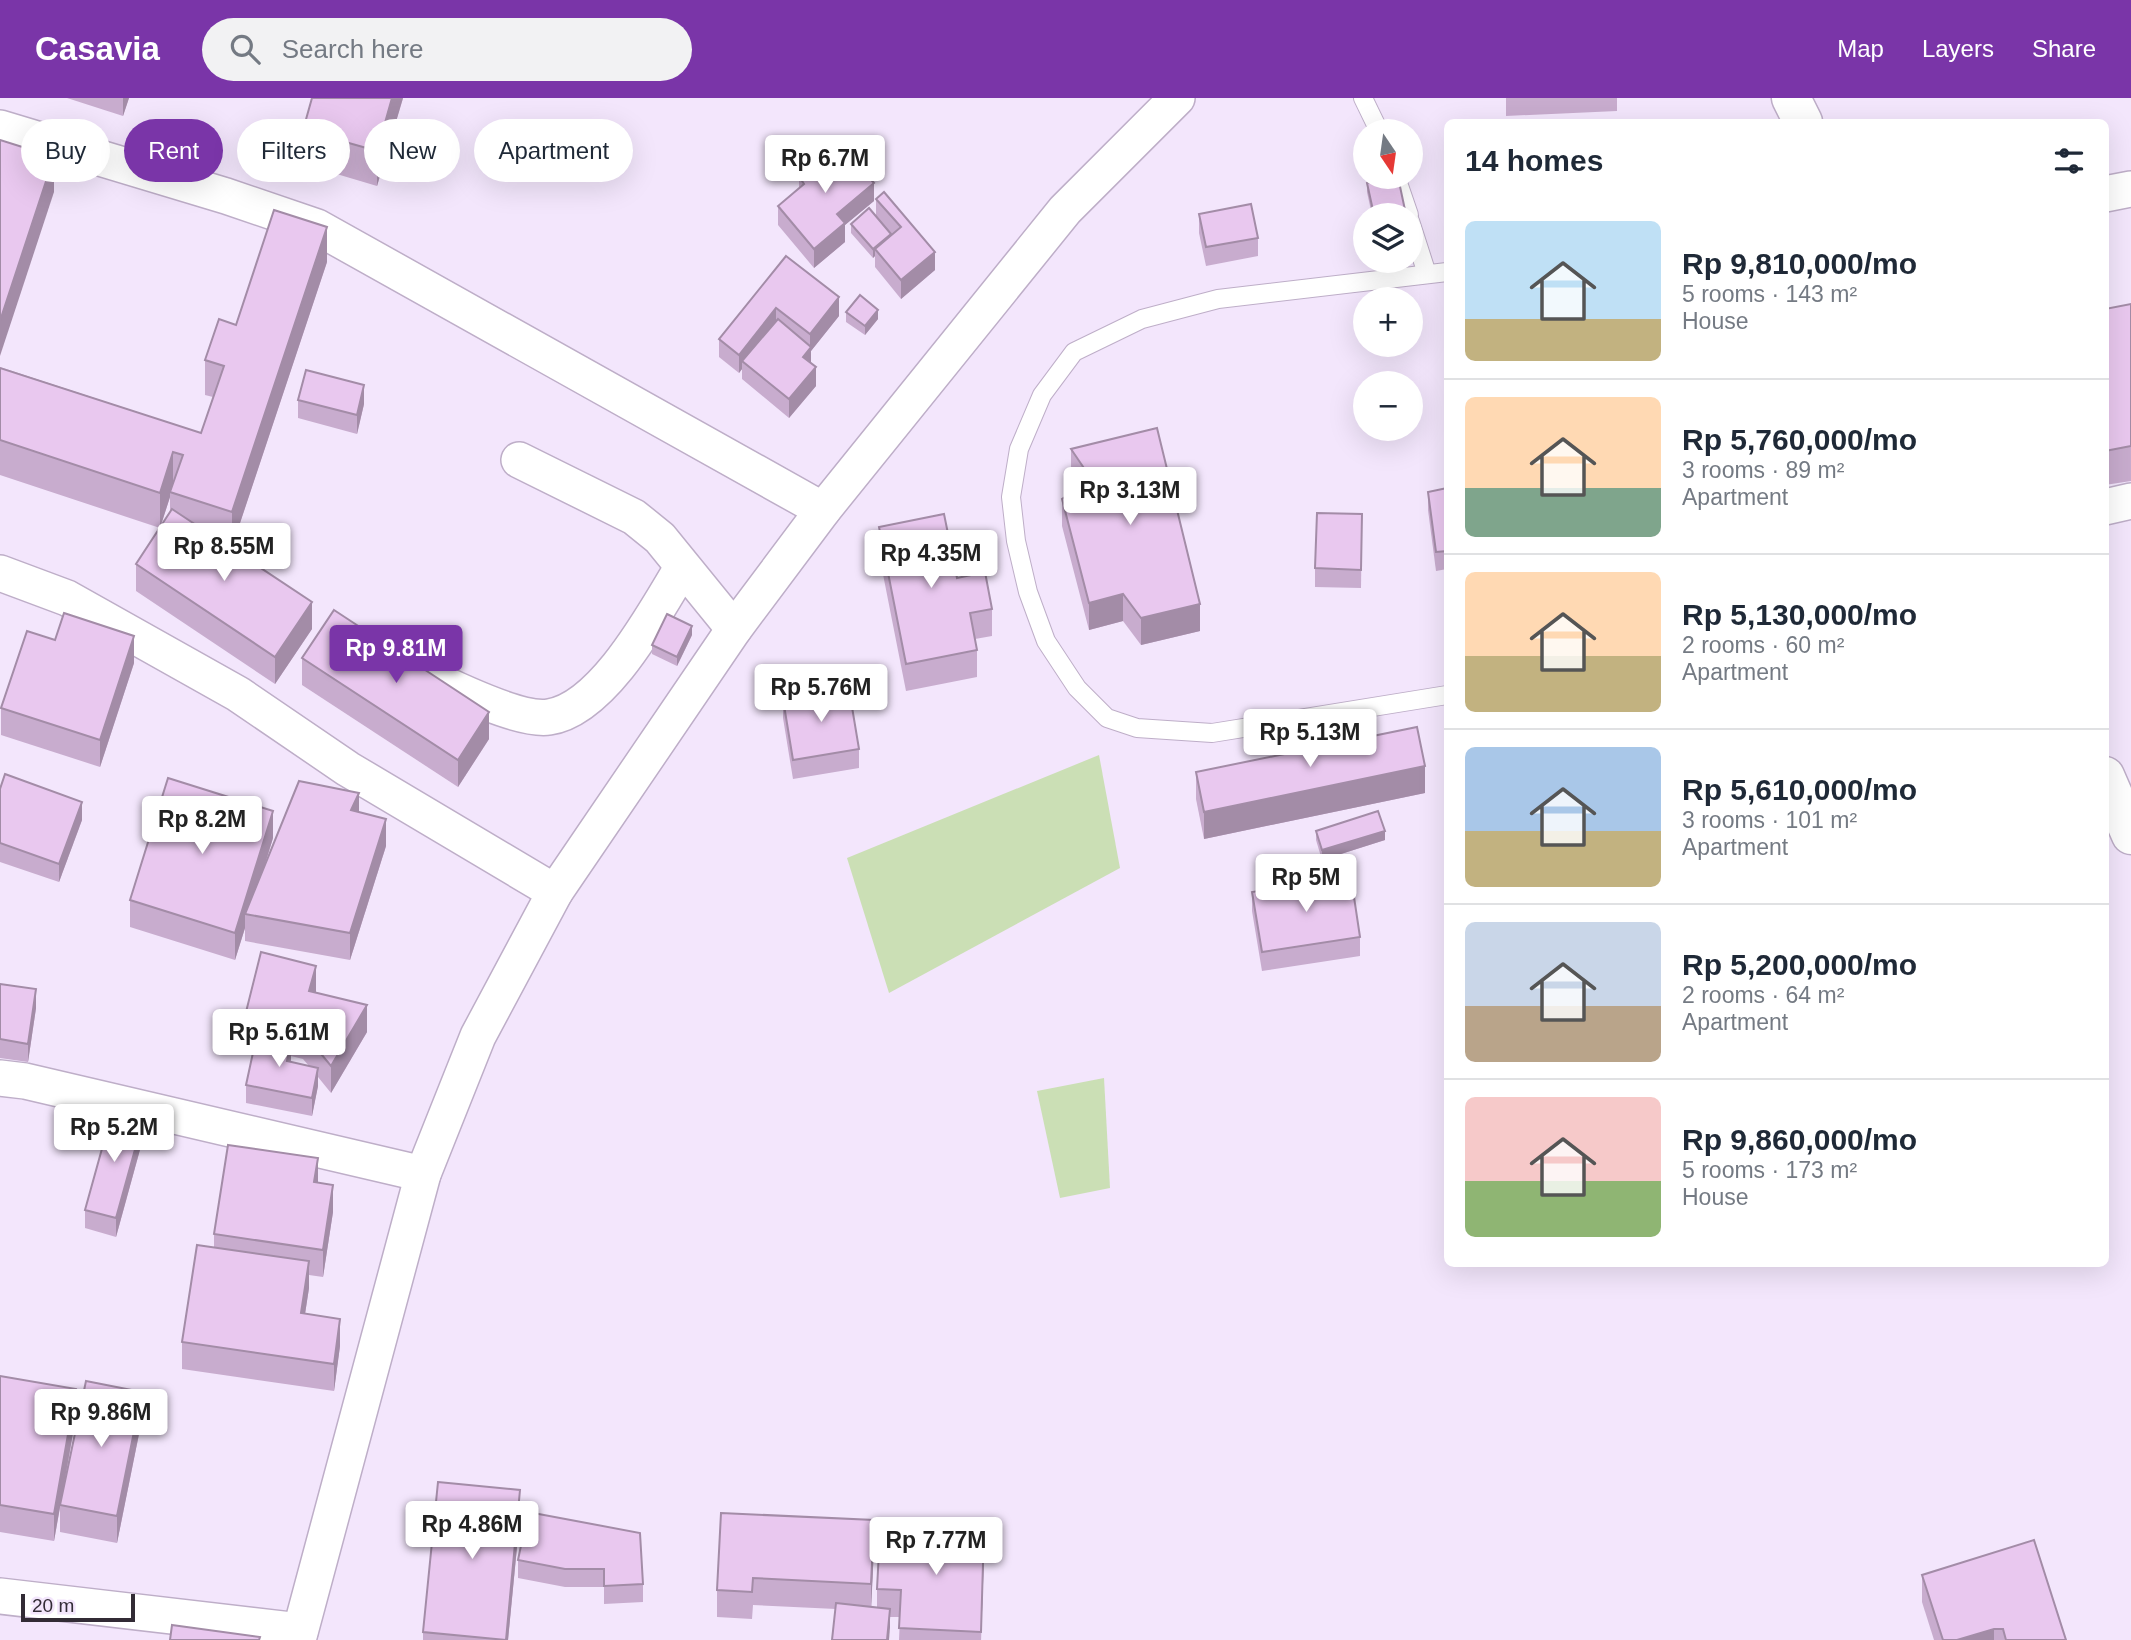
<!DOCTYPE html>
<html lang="en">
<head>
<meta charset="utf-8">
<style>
	body { margin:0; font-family:Helvetica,sans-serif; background:#f2f2f3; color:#1f2937; height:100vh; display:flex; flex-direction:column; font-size:26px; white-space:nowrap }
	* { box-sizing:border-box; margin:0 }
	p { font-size:23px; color:#747a83 }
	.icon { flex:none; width:38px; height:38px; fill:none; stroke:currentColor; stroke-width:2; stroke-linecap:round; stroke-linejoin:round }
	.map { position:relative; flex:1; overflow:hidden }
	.sheet { position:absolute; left:1444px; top:21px; width:665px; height:1148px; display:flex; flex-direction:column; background:#fff; border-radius:10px; box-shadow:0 7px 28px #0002 }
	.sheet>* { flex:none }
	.hud { position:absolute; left:21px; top:21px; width:665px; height:63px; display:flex; gap:14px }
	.needle { width:46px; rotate:167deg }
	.tools { position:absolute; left:1353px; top:21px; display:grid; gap:14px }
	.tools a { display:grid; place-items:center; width:70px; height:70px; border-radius:50%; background:#fff; box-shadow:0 7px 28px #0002; font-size:35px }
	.scale { position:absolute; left:21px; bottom:18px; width:114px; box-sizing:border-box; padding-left:7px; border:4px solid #322b35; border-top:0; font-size:19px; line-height:24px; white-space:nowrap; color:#322b35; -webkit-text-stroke:5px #f3e6fc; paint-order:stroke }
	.price { position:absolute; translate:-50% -60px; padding:0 16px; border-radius:7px; background:#fff; color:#222; font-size:23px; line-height:46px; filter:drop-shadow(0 2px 4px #0008) }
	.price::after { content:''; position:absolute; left:50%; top:42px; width:21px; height:16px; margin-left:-10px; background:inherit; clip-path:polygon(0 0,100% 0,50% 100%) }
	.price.on { background:#7a35a8; color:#fff }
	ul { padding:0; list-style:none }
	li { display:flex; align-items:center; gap:21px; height:175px; padding:0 21px }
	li+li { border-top:2px solid #e0e1e3 }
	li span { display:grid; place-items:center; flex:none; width:196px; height:140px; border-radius:10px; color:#555 }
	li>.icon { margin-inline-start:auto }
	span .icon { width:84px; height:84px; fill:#fffc; stroke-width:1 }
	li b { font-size:30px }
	h2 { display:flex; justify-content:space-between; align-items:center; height:84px; padding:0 21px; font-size:30px }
	.chip { padding:0 24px; border-radius:32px; background:#fff; box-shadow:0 7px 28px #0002; font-size:24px; line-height:63px }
	.chip.on { background:#7a35a8; color:#fff }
	header { display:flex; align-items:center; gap:42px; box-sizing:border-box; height:98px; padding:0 35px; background:#7a35a8; color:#fff }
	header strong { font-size:33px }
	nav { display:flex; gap:38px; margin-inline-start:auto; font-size:24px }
	.search { width:490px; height:63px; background:#f2f2f3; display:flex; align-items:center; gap:18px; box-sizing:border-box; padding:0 24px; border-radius:38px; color:#747a83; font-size:26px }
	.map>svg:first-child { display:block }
</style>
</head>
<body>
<header>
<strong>Casavia</strong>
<div class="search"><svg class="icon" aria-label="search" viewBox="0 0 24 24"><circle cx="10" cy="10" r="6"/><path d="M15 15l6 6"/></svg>Search here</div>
<nav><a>Map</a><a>Layers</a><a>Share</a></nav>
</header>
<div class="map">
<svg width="2131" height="1542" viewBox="0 0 2131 1542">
	<rect width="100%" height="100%" fill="#f3e6fc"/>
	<!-- green -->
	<g fill="#cbdfb5">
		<polygon points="1099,657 1120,770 889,895 847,760"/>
		<polygon points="1104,980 1110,1090 1060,1100 1037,993"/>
	</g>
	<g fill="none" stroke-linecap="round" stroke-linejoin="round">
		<!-- service casing -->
		<g stroke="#beaec8" stroke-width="20">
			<g id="service">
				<polyline points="1363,0 1379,33"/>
				<polyline points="1396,79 1409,117"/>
				<polyline points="1410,123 1427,176"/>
				<polyline points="1447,174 1218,201 1142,221 1074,254 1042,297 1019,351 1011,399 1016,443 1028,494 1046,543 1077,590 1107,620 1137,630 1212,635 1447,597"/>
			</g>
		</g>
		<!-- minor casing -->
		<g stroke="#beaec8" stroke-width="38">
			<g id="minor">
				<polyline points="0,30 226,98 317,129 823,412"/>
				<polyline points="2105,96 2131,91"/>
				<polyline points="519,362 634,419 660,440 734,531"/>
				<polyline points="2105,409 2131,403"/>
				<polyline points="0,475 67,500 238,596 348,671 555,794"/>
				<path d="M413 571C442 585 518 624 549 619 604 611 655 514 682 470"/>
				<polyline points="0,980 25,983 423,1076"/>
				<polyline points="0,1498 300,1533"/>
				<polyline points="298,1542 423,1076 478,938 555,794 734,531 823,412 1065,112 1177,0"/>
			</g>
		</g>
		<!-- secondary casing -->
		<g stroke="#beaec8" stroke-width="41">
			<g id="secondary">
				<polyline points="1791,0 1803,24"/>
				<polyline points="2105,678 2131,737"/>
			</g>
		</g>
		<!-- service -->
		<use href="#service" stroke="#fff" stroke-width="18"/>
		<!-- minor -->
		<use href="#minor" stroke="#fff" stroke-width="35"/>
		<!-- secondary -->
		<use href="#secondary" stroke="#fff" stroke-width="38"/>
	</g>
	<!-- wall -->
	<g fill="#c8acce" fill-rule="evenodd">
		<polygon points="67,0 129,0 123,18"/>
		<polygon points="312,0 403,0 377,88 303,66 303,32"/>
		<polygon points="1506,0 1617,0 1617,13 1506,18"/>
		<polygon points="799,78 874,103 845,127 845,144 814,170 778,127 778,108 799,91"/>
		<polygon points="1367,85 1405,117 1372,117 1367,94"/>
		<polygon points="884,94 935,172 901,201 875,169 875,158 873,160 851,135 851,126 876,118 876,101"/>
		<polygon points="1199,116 1258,140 1258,158 1206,168 1199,135"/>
		<polygon points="786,158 839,218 811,253 811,266 816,288 789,320 742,281 742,271 739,275 719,259 719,241"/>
		<path d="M327 164 232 449 227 448 312 531 275 586 136 493V466L160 430 0 377V269L201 335 213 299 205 297V262L236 227ZM170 399V414L160 430Z"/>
		<polygon points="2131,206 2131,383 2105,387 2105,211"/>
		<polygon points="846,214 878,221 865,237 846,224"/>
		<polygon points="298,302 364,306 357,336 298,320"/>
		<polygon points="1071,351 1200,533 1141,547 1123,523 1089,532 1062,428 1062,401 1080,390 1071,378"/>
		<polygon points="1447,390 1447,471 1436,473 1428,412 1428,394"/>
		<polygon points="1362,416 1361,490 1315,489 1315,470"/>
		<polygon points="879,429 957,480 992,511 992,538 975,541 977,552 977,579 906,593 879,456"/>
		<polygon points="692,537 677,568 652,556 652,547"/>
		<polygon points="55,542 134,565 100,669 1,637 1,610"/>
		<polygon points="302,560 489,641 458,689 302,587"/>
		<polygon points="783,601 859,651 859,670 793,681 783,620"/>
		<polygon points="1196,674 1425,695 1204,741 1196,701"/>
		<polygon points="0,691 82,722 59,784 0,764"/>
		<polygon points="359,714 386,748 350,862 245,843 245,830 235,862 130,829 130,802 273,740 263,774"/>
		<polygon points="1316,733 1385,742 1322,762 1316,742"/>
		<polygon points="1252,794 1360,839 1360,858 1262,873 1252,813"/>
		<polygon points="0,886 36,910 28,964 0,960"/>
		<path d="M316 894 367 934 331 995 318 979V988L312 1018 246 1005V987L255 948 245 945V918ZM291 958 303 961 309 968 291 964Z"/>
		<polygon points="144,1037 116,1139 85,1130 85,1112"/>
		<polygon points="318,1084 333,1114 323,1179 309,1177 309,1190 305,1216 340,1248 334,1293 182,1271 182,1244 214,1149 214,1136"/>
		<polygon points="0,1278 76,1318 64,1388 142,1321 117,1445 60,1434 60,1410 54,1443 0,1434"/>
		<polygon points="528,1414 643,1486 643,1504 604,1506 604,1489 565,1489 518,1480 518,1462"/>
		<polygon points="721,1415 874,1449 871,1509 877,1509 877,1491 984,1458 981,1542 899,1542 900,1519 890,1519 890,1529 836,1511 753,1507 752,1521 717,1519 717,1492"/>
		<polygon points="520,1418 508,1542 423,1542 423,1534"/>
		<polygon points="1922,1477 2066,1542 1934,1542 1922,1504"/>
	</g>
	<!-- shaded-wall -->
	<g fill="#a38ca7">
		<polygon points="123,0 129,0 123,18"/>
		<polygon points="392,0 403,0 377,88 377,53"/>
		<polygon points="54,59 54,94 0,258 0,223"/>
		<polygon points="874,85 874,103 845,127 845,144 814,170 814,151 837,116"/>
		<polygon points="1405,112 1405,117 1381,117"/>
		<polygon points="327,129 327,164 232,449 232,414"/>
		<polygon points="891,136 891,145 875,151 875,158 873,160 873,151"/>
		<polygon points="935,154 935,172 901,201 901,182"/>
		<polygon points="839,199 839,218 811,253 811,268 803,259 810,251 810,236"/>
		<polygon points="776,210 776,228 742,263 742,271 739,275 739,257"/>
		<polygon points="878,212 878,221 865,237 865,228"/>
		<polygon points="816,269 816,288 789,320 789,301"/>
		<polygon points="364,287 364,306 357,336 357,317"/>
		<polygon points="173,354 173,389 170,394 170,399 160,430 160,395"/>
		<polygon points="1123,496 1123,523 1089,532 1089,505"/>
		<polygon points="312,504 312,531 275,586 275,559"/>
		<polygon points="1200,506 1200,533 1141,547 1141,520"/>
		<polygon points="692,528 692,537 677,568 677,559"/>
		<polygon points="134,538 134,565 100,669 100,642"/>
		<polygon points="489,614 489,641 458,689 458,662"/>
		<polygon points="1425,668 1425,695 1204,741 1204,714"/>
		<polygon points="359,695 359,722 351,712"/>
		<polygon points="82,704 82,722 59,784 59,766"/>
		<polygon points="273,713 273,740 249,817 245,816 245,830 235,862 235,835"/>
		<polygon points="386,721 386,748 350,862 350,835"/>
		<polygon points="1385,733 1385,742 1322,762 1322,752"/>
		<polygon points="316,868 316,895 309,893"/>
		<polygon points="36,891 36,910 28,964 28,946"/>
		<polygon points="367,907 367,934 331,995 331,968"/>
		<polygon points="291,943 291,961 287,982 287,963"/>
		<polygon points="318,970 318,988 312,1018 312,1000"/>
		<polygon points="144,1019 144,1037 116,1139 116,1120"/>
		<polygon points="318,1060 318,1087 314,1084"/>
		<polygon points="333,1087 333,1114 323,1179 323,1152"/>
		<polygon points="309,1163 309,1190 301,1242 301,1215"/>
		<polygon points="340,1221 340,1248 334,1293 334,1266"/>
		<polygon points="76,1291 76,1318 54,1443 54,1416"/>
		<polygon points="142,1294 142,1321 117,1445 117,1418"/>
		<polygon points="520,1392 520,1418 508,1542 506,1542"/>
		<polygon points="874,1422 874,1449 871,1513 871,1486"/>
		<polygon points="984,1431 984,1458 981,1542"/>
		<polygon points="890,1511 890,1529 889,1542 887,1542"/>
		<polygon points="1994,1531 1994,1542 1957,1542"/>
	</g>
	<!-- building -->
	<g fill="#e9c8ef" stroke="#a38ca7" stroke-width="2">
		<polygon points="312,0 392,0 377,53 303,32"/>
		<polygon points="0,42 54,59 0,223"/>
		<polygon points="839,45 874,85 837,116 845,125 814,151 778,108 804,86 799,78"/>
		<polygon points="1395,79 1398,79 1405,112 1381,117 1374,117 1367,85"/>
		<polygon points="884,94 935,154 901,182 875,151 901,129 876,101"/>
		<polygon points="1251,106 1258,140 1206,149 1199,116"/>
		<polygon points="869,110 891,136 873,151 851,126"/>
		<polygon points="274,112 327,129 232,414 170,394 183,357 173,354 160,395 0,342 0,270 201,335 224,268 205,262 219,221 236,227"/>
		<polygon points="786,158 839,199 810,236 776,210 739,257 719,241"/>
		<polygon points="860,197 878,212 865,228 846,214"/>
		<polygon points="2131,206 2131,348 2105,353 2105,211"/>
		<polygon points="778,221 811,249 803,259 816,269 789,301 742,263"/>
		<polygon points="306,272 364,287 357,317 298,302"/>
		<polygon points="1157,330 1200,506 1141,520 1123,496 1089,505 1062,401 1092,382 1071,351"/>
		<polygon points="1447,390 1447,453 1436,454 1428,394"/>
		<polygon points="172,411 312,504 275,559 136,466"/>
		<polygon points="1317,415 1362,416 1361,472 1315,470"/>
		<polygon points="944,416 957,480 985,474 992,511 970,515 977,552 906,566 879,429"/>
		<polygon points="334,512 489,614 458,662 302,560"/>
		<polygon points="64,515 134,538 100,642 1,610 27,533 55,542"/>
		<polygon points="667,516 692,528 677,559 652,547"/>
		<polygon points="849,591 859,651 793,662 783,601"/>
		<polygon points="1417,629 1425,668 1204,714 1196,674"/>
		<polygon points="5,676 82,704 59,766 0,745 0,691"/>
		<polygon points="168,680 273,713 235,835 130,802"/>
		<polygon points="299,683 359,695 351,712 386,721 350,835 245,816"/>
		<polygon points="1378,713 1385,733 1322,752 1316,733"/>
		<polygon points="1351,779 1360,839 1262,854 1252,794"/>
		<polygon points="261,854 316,868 309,893 367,907 331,968 303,934 245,918"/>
		<polygon points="0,886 36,891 28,946 0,941"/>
		<polygon points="257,936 291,943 287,963 318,970 312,1000 246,987"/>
		<polygon points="113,1011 144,1019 116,1120 85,1112"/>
		<polygon points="228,1047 318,1060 314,1084 333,1087 323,1152 214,1136"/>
		<polygon points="197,1147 309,1163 301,1215 340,1221 334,1266 182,1244"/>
		<polygon points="0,1278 76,1291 54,1416 0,1407"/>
		<polygon points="86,1283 142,1294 117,1418 60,1407"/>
		<polygon points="438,1384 520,1392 506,1542 423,1534"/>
		<polygon points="528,1414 640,1435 643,1486 604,1488 604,1471 565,1471 518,1462"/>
		<polygon points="721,1415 874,1422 871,1486 753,1480 752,1494 717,1492"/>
		<polygon points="897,1427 984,1431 981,1534 899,1530 901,1492 877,1491 879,1453 897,1455"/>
		<polygon points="2034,1442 2066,1542 2006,1542 2003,1531 1994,1531 1957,1542 1943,1542 1922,1477"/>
		<polygon points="836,1505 890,1511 887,1542 832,1542"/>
		<polygon points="172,1527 260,1539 259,1542 170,1542"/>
	</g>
</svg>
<div class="tools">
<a><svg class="needle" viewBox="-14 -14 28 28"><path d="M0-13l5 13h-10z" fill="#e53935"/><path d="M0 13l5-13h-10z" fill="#747a83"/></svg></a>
<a><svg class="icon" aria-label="layers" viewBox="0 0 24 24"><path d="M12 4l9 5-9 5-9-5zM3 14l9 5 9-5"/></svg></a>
<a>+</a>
<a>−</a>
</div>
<div class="scale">20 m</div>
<b class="price" style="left:825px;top:97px">Rp 6.7M</b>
<b class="price" style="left:1130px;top:429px">Rp 3.13M</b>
<b class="price" style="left:224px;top:485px">Rp 8.55M</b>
<b class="price" style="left:931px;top:492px">Rp 4.35M</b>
<b class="price on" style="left:396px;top:587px">Rp 9.81M</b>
<b class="price" style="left:821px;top:626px">Rp 5.76M</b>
<b class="price" style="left:1310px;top:671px">Rp 5.13M</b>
<b class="price" style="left:202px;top:758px">Rp 8.2M</b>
<b class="price" style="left:1306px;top:816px">Rp 5M</b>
<b class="price" style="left:279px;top:971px">Rp 5.61M</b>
<b class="price" style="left:114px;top:1066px">Rp 5.2M</b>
<b class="price" style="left:101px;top:1351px">Rp 9.86M</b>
<b class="price" style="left:472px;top:1463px">Rp 4.86M</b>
<b class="price" style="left:936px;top:1479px">Rp 7.77M</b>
<div class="hud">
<a class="chip">Buy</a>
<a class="chip on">Rent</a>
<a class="chip">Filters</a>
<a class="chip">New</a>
<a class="chip">Apartment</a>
</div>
<section class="sheet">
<h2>14 homes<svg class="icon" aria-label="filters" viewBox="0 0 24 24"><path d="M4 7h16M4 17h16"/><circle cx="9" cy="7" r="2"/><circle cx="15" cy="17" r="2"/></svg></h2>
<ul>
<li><span style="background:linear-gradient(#bfe0f5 70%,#c2b280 0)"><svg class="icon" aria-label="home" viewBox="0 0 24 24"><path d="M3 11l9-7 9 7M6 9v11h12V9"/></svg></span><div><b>Rp 9,810,000/mo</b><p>5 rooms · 143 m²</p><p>House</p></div></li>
<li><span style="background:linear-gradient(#ffd9b3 65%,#7fa58c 0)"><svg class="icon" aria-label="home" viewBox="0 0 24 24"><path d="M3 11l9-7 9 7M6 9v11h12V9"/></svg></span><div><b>Rp 5,760,000/mo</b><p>3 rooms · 89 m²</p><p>Apartment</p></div></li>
<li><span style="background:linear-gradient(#ffd9b3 60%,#c2b280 0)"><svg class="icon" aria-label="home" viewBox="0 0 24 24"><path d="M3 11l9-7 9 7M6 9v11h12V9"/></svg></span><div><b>Rp 5,130,000/mo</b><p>2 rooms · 60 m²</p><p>Apartment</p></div></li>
<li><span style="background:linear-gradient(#a9c7e8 60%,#c2b280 0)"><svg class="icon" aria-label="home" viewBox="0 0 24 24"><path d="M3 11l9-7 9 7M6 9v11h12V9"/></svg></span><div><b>Rp 5,610,000/mo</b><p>3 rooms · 101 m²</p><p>Apartment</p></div></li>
<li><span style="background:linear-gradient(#c9d6e8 60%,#b9a48a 0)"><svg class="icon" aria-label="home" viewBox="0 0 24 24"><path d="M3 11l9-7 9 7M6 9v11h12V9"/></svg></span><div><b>Rp 5,200,000/mo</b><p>2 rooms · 64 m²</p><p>Apartment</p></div></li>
<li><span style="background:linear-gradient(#f6c9c9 60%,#8fb573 0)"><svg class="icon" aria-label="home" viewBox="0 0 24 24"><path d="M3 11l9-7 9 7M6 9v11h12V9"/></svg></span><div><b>Rp 9,860,000/mo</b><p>5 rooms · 173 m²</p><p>House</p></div></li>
</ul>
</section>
</div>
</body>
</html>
